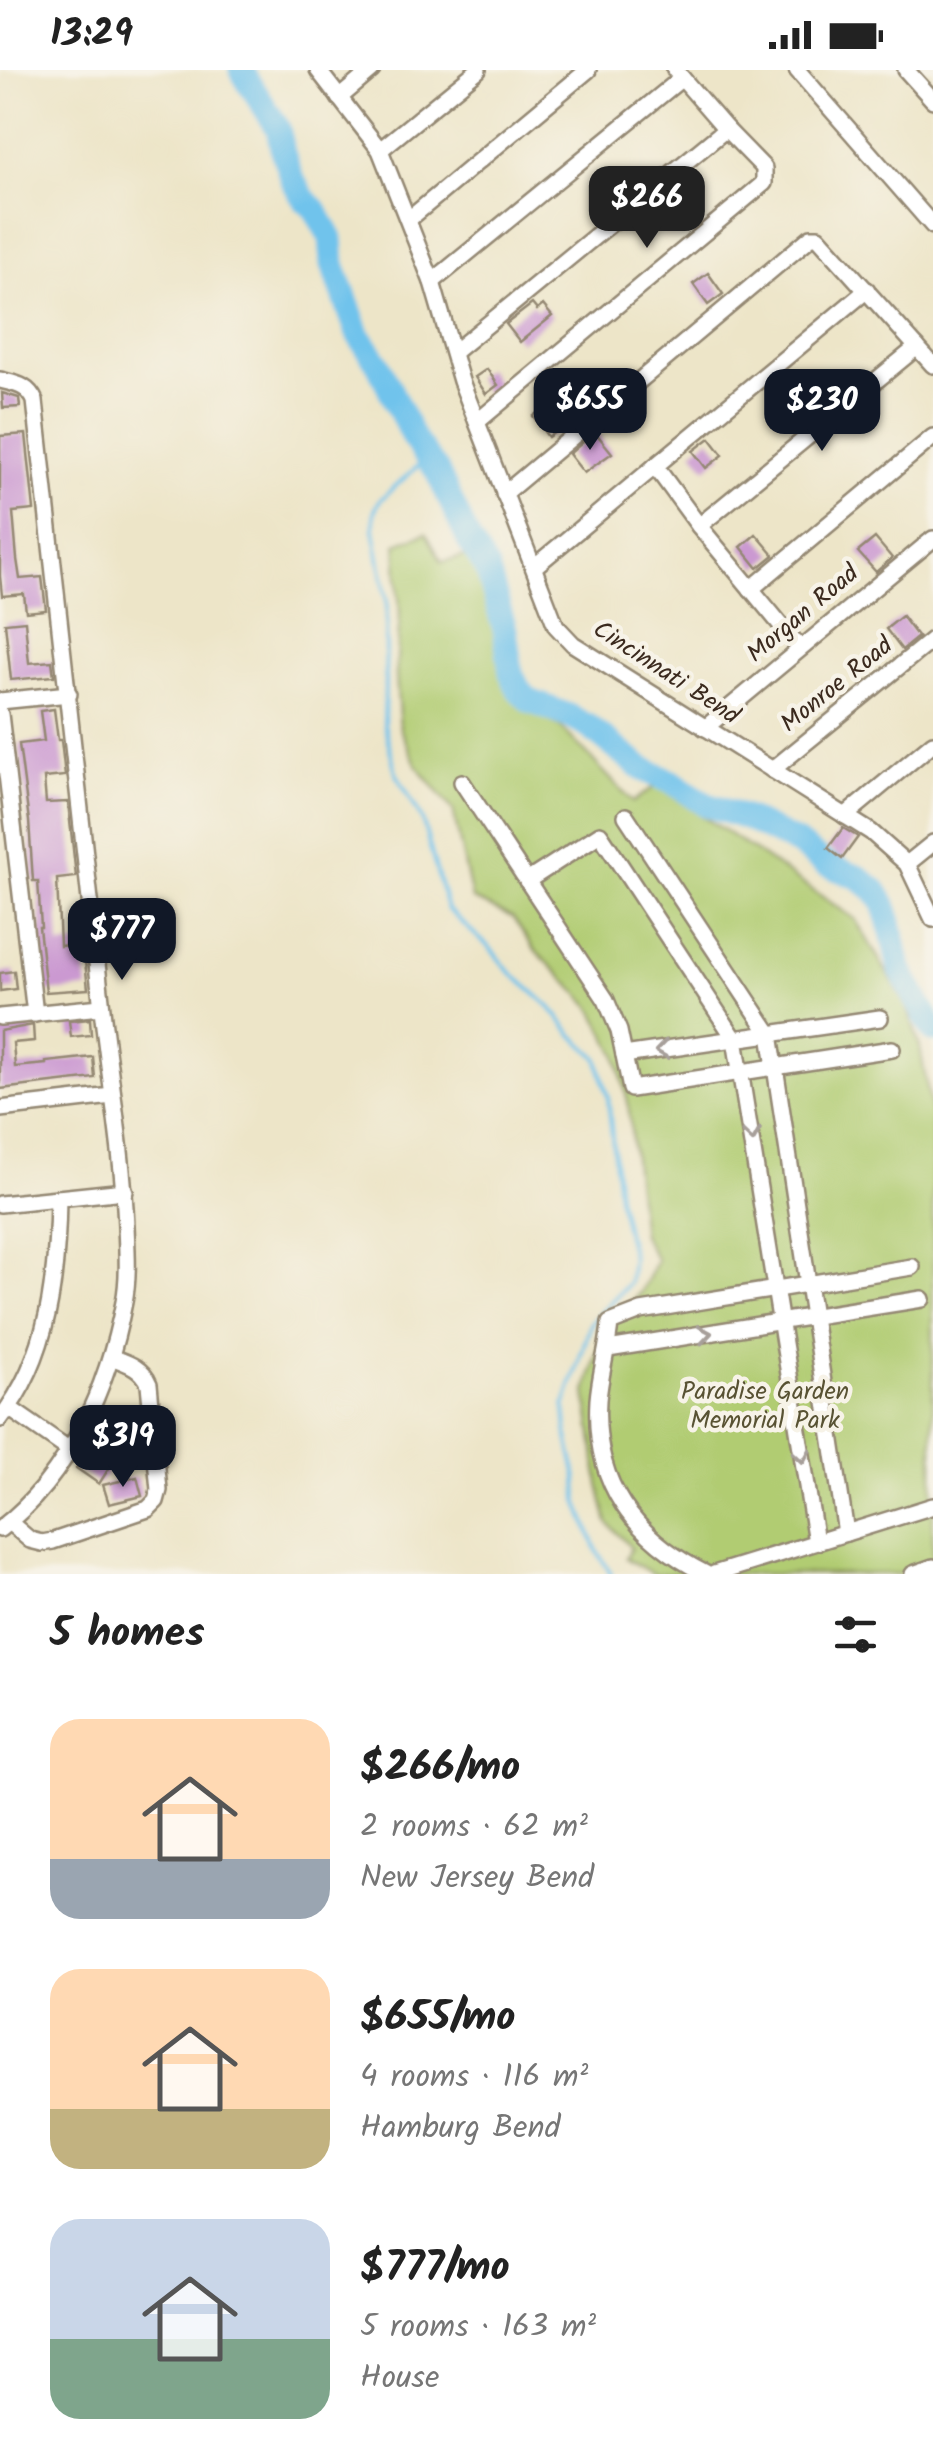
<!DOCTYPE html>
<html lang="en">
<head>
<meta charset="utf-8">
<style>
	body { margin:0; font-family:Kalam,sans-serif; background:#f6f6f6; color:#222; height:100vh; display:flex; flex-direction:column; font-size:38px; white-space:nowrap }
	* { box-sizing:border-box; margin:0 }
	p { font-size:32px; color:#767676 }
	.icon { flex:none; width:55px; height:55px; fill:none; stroke:currentColor; stroke-width:2; stroke-linecap:round; stroke-linejoin:round }
	.map { position:relative; height:1504px; overflow:hidden }
	.drawer { display:flex; flex-direction:column; background:#fff; flex:1 }
	.drawer>* { flex:none }
	.price { position:absolute; translate:-50% -85px; padding:0 22px; border-radius:20px; background:#111827; color:#fff; font-size:32px; line-height:65px; filter:drop-shadow(0 2px 5px #0008) }
	.price::after { content:''; position:absolute; left:50%; top:60px; width:30px; height:22px; margin-left:-15px; background:inherit; clip-path:polygon(0 0,100% 0,50% 100%) }
	.price.selected { background:#222; color:#fff }
	ul { padding:0; list-style:none }
	li { display:flex; align-items:center; gap:30px; height:250px; padding:0 50px }
	li span { display:grid; place-items:center; flex:none; width:280px; height:200px; border-radius:30px; color:#555 }
	li>.icon { margin-inline-start:auto }
	span .icon { width:120px; height:120px; fill:#fffc; stroke-width:1 }
	li b { font-size:42px }
	h2 { display:flex; justify-content:space-between; align-items:center; height:120px; padding:0 50px; font-size:42px }
	.status { display:flex; justify-content:space-between; align-items:center; height:70px; padding:0 50px; background:#fff; direction:ltr }
	.status svg { height:28px; fill:currentColor }
	.map>svg:first-child { display:block }
</style>
</head>
<body>
<div class="status"><b>13:29</b><svg viewBox="0 0 49 12"><path d="M0 12V9h3v3zM5 12V6h3v6zM10 12V3h3v9zM15 12V0h3v12zM26 1h20v11H26zM47 4h2v5h-2z"/></svg></div>
<div class="map">
<svg width="933" height="1504" viewBox="0 0 933 1504">
	<rect width="100%" height="100%" fill="#f7f3e8"/>
	<filter id="ink" filterUnits="userSpaceOnUse"><feTurbulence type="fractalNoise" baseFrequency=".01" numOctaves="2"/><feDisplacementMap in="SourceGraphic" scale="20" xChannelSelector="R" yChannelSelector="G"/><feConvolveMatrix kernelMatrix="1 2 1 2 8 2 1 2 1" color-interpolation-filters="sRGB"/></filter>
	<filter id="wash" filterUnits="userSpaceOnUse"><feTurbulence type="fractalNoise" baseFrequency=".0048" numOctaves="4" result="noise"/><feDisplacementMap in="SourceGraphic" scale="40" xChannelSelector="R" yChannelSelector="G"/><feGaussianBlur stdDeviation="2.25" result="paint"/><feColorMatrix in="noise" values="0 0 0 0 0 0 0 0 0 0 0 0 0 0 0 0 0 1.4 0 .05"/><feComposite in="paint" operator="in"/></filter>
	<g filter="url(#wash)">
		<rect width="100%" height="100%" fill="#ede5c8"/>
		<!-- green -->
		<polygon fill="#b1cc72" stroke="#767b48" stroke-width="2.5" points="426,463 442,492 470,485 496,541 505,570 508,621 519,636 559,655 633,732 657,715 855,849 907,936 920,977 933,1051 933,1504 653,1504 626,1488 631,1478 608,1453 599,1415 586,1322 604,1259 640,1223 657,1190 642,1165 628,1032 616,984 591,936 534,879 513,848 472,829 453,740 417,696 400,659 396,605 400,544 396,474"/>
		<g fill="none" stroke-linecap="round" stroke-linejoin="round">
			<!-- stream -->
			<polyline stroke="#70c3ec" stroke-width="4" points="427,388 380,430 374,442 374,460 387,531 384,654 396,703 422,749 447,839 491,879 507,899 549,936 575,967 597,987 608,1027 618,1126 632,1187 629,1213 591,1253 565,1335 567,1363 577,1408 578,1431 596,1479 611,1504"/>
			<!-- river -->
			<polyline stroke="#70c3ec" stroke-width="25" points="241,0 278,58 283,83 292,109 304,129 315,139 331,168 333,194 358,264 378,294 413,368 437,401 469,471 487,499 505,560 511,603 519,620 530,631 569,646 589,657 641,698 674,713 705,734 748,749 799,775 825,794 860,808 876,821 884,834 890,852 900,899 933,960"/>
		</g>
		<g id="blocks">
			<!-- building -->
			<g fill="#cb99d1">
				<polygon points="708,203 723,224 708,235 693,214"/>
				<polygon points="532,234 537,240 543,235 552,246 520,272 506,254"/>
				<polygon points="487,299 498,315 486,324 475,307"/>
				<polygon points="2,323 19,328 20,337 3,338"/>
				<polygon points="550,334 565,355 548,367 533,346"/>
				<polygon points="595,362 612,383 584,403 569,384"/>
				<polygon points="26,364 34,440 13,442 17,489 20,509 42,507 46,540 26,542 24,524 2,526 0,506 0,366"/>
				<polygon points="710,368 723,385 706,398 693,381"/>
				<polygon points="756,464 774,485 758,498 741,477"/>
				<polygon points="875,468 892,488 876,502 858,482"/>
				<polygon points="902,546 918,567 902,580 886,559"/>
				<polygon points="25,551 29,593 52,591 54,606 11,610 5,553"/>
				<polygon points="54,639 58,670 61,670 65,706 44,708 46,733 68,732 76,807 57,809 60,876 83,873 88,919 46,922 39,857 41,857 38,811 33,811 29,751 19,674 44,671 40,641"/>
				<polygon points="843,758 858,767 842,789 828,778"/>
				<polygon points="14,901 16,919 0,921 0,903"/>
				<polygon points="90,949 91,965 71,967 69,951"/>
				<polygon points="33,955 34,971 13,973 15,997 46,994 46,992 93,987 95,1008 0,1019 0,961"/>
				<polygon points="99,1348 121,1362 110,1379 118,1384 99,1414 76,1398 88,1381 85,1379 95,1362 93,1360"/>
				<polygon points="137,1407 142,1426 109,1434 103,1415"/>
			</g>
		</g>
	</g>
	<g filter="url(#ink)">
		<use href="#blocks" fill-opacity="0" stroke="#948873" stroke-width="2.5"/>
		<g fill="none" stroke-linecap="round" stroke-linejoin="round">
			<!-- minor casing -->
			<g stroke="#948873" stroke-width="20">
				<g id="minor">
					<polyline points="318,0 380,80 432,212 461,311 556,556 573,574 871,762 907,794 933,849"/>
					<polyline points="797,0 933,156"/>
					<polyline points="906,0 933,30"/>
					<polyline points="339,28 372,0"/>
					<polyline points="380,80 478,0"/>
					<polyline points="408,150 588,0"/>
					<polyline points="432,212 682,8"/>
					<polyline points="454,282 726,59"/>
					<path d="M0 310C16 314 28 315 35 331 58 533 79 736 102 939 110 1011 123 1084 126 1156 127 1181 129 1207 124 1232 108 1317 70 1405 0 1459"/>
					<polyline points="477,352 764,113 764,98 726,59 675,0"/>
					<polyline points="655,396 699,456 800,578"/>
					<polyline points="504,424 811,167 818,167 933,295"/>
					<polyline points="699,456 917,277"/>
					<polyline points="534,497 867,220"/>
					<polyline points="751,519 933,367"/>
					<polyline points="0,631 69,624"/>
					<polyline points="0,644 35,944"/>
					<polyline points="705,658 933,469"/>
					<polyline points="772,700 933,569"/>
					<polyline points="462,712 606,930 619,961 631,1019 892,979"/>
					<polyline points="626,746 770,964 846,1463"/>
					<polyline points="845,746 933,673"/>
					<polyline points="907,794 933,773"/>
					<polyline points="527,811 600,764 735,969 816,1472"/>
					<polyline points="0,947 101,937"/>
					<polyline points="624,985 880,948"/>
					<polyline points="0,1039 112,1026"/>
					<polyline points="0,1134 125,1121"/>
					<polyline points="608,1279 922,1229"/>
					<polyline points="9,1338 71,1381"/>
					<path d="M0 1349C50 1286 57 1205 58 1128"/>
					<path d="M9 1452 30 1470 42 1473 53 1471 148 1439 156 1431 159 1420 149 1314C142 1297 127 1293 111 1287"/>
					<path d="M706 1504C633 1467 593 1413 598 1330 600 1304 608 1279 610 1253L641 1241 912 1197"/>
					<polyline points="714,1504 933,1436"/>
					<polyline points="913,1504 933,1497"/>
				</g>
			</g>
			<!-- minor -->
			<use href="#minor" stroke="#fff" stroke-width="15"/>
		</g>
		<!-- one-way arrows -->
		<defs><path id="oneway-chevron" d="M-2-3.5L2.5 0L-2 3.5" fill="none" stroke-width="1.6" stroke-linecap="round" stroke-linejoin="round" transform="scale(2.5)"/></defs>
		<g stroke="#a79f9a">
			<use href="#oneway-chevron" transform="translate(662 980) rotate(172)"/>
			<use href="#oneway-chevron" transform="translate(752 1065) rotate(81)"/>
			<use href="#oneway-chevron" transform="translate(705 1264) rotate(-9)"/>
			<use href="#oneway-chevron" transform="translate(802 1386) rotate(81)"/>
		</g>
	</g>
	<g text-anchor="middle" dominant-baseline="central" stroke-width="9" stroke-linejoin="round" paint-order="stroke">
		<!-- street labels -->
		<g font-size="25" fill="#3b2a1e" stroke="#f7f3e8">
			<text transform="translate(803 544) rotate(-40)">Morgan Road</text>
			<text transform="translate(666 603) rotate(33)">Cincinnati Bend</text>
			<text transform="translate(837 615) rotate(-39)">Monroe Road</text>
		</g>
		<!-- park labels -->
		<g font-size="25" fill="#585233" stroke="#f7f3e8">
			<text x="765" y="1322">Paradise Garden<tspan x="765" dy="29">Memorial Park</tspan></text>
		</g>
	</g>
</svg>
<b class="price selected" style="left:647px;top:181px">$266</b>
<b class="price" style="left:590px;top:383px">$655</b>
<b class="price" style="left:822px;top:384px">$230</b>
<b class="price" style="left:122px;top:913px">$777</b>
<b class="price" style="left:123px;top:1420px">$319</b>
</div>
<section class="drawer">
<h2>5 homes<svg class="icon" aria-label="filters" viewBox="0 0 24 24"><path d="M4 7h16M4 17h16"/><circle cx="9" cy="7" r="2"/><circle cx="15" cy="17" r="2"/></svg></h2>
<ul>
<li><span style="background:linear-gradient(#ffd9b3 70%,#9aa5b1 0)"><svg class="icon" aria-label="home" viewBox="0 0 24 24"><path d="M3 11l9-7 9 7M6 9v11h12V9"/></svg></span><div><b>$266/mo</b><p>2 rooms · 62 m²</p><p>New Jersey Bend</p></div></li>
<li><span style="background:linear-gradient(#ffd9b3 70%,#c2b280 0)"><svg class="icon" aria-label="home" viewBox="0 0 24 24"><path d="M3 11l9-7 9 7M6 9v11h12V9"/></svg></span><div><b>$655/mo</b><p>4 rooms · 116 m²</p><p>Hamburg Bend</p></div></li>
<li><span style="background:linear-gradient(#c9d6e8 60%,#7fa58c 0)"><svg class="icon" aria-label="home" viewBox="0 0 24 24"><path d="M3 11l9-7 9 7M6 9v11h12V9"/></svg></span><div><b>$777/mo</b><p>5 rooms · 163 m²</p><p>House</p></div></li>
</ul>
</section>
</body>
</html>
